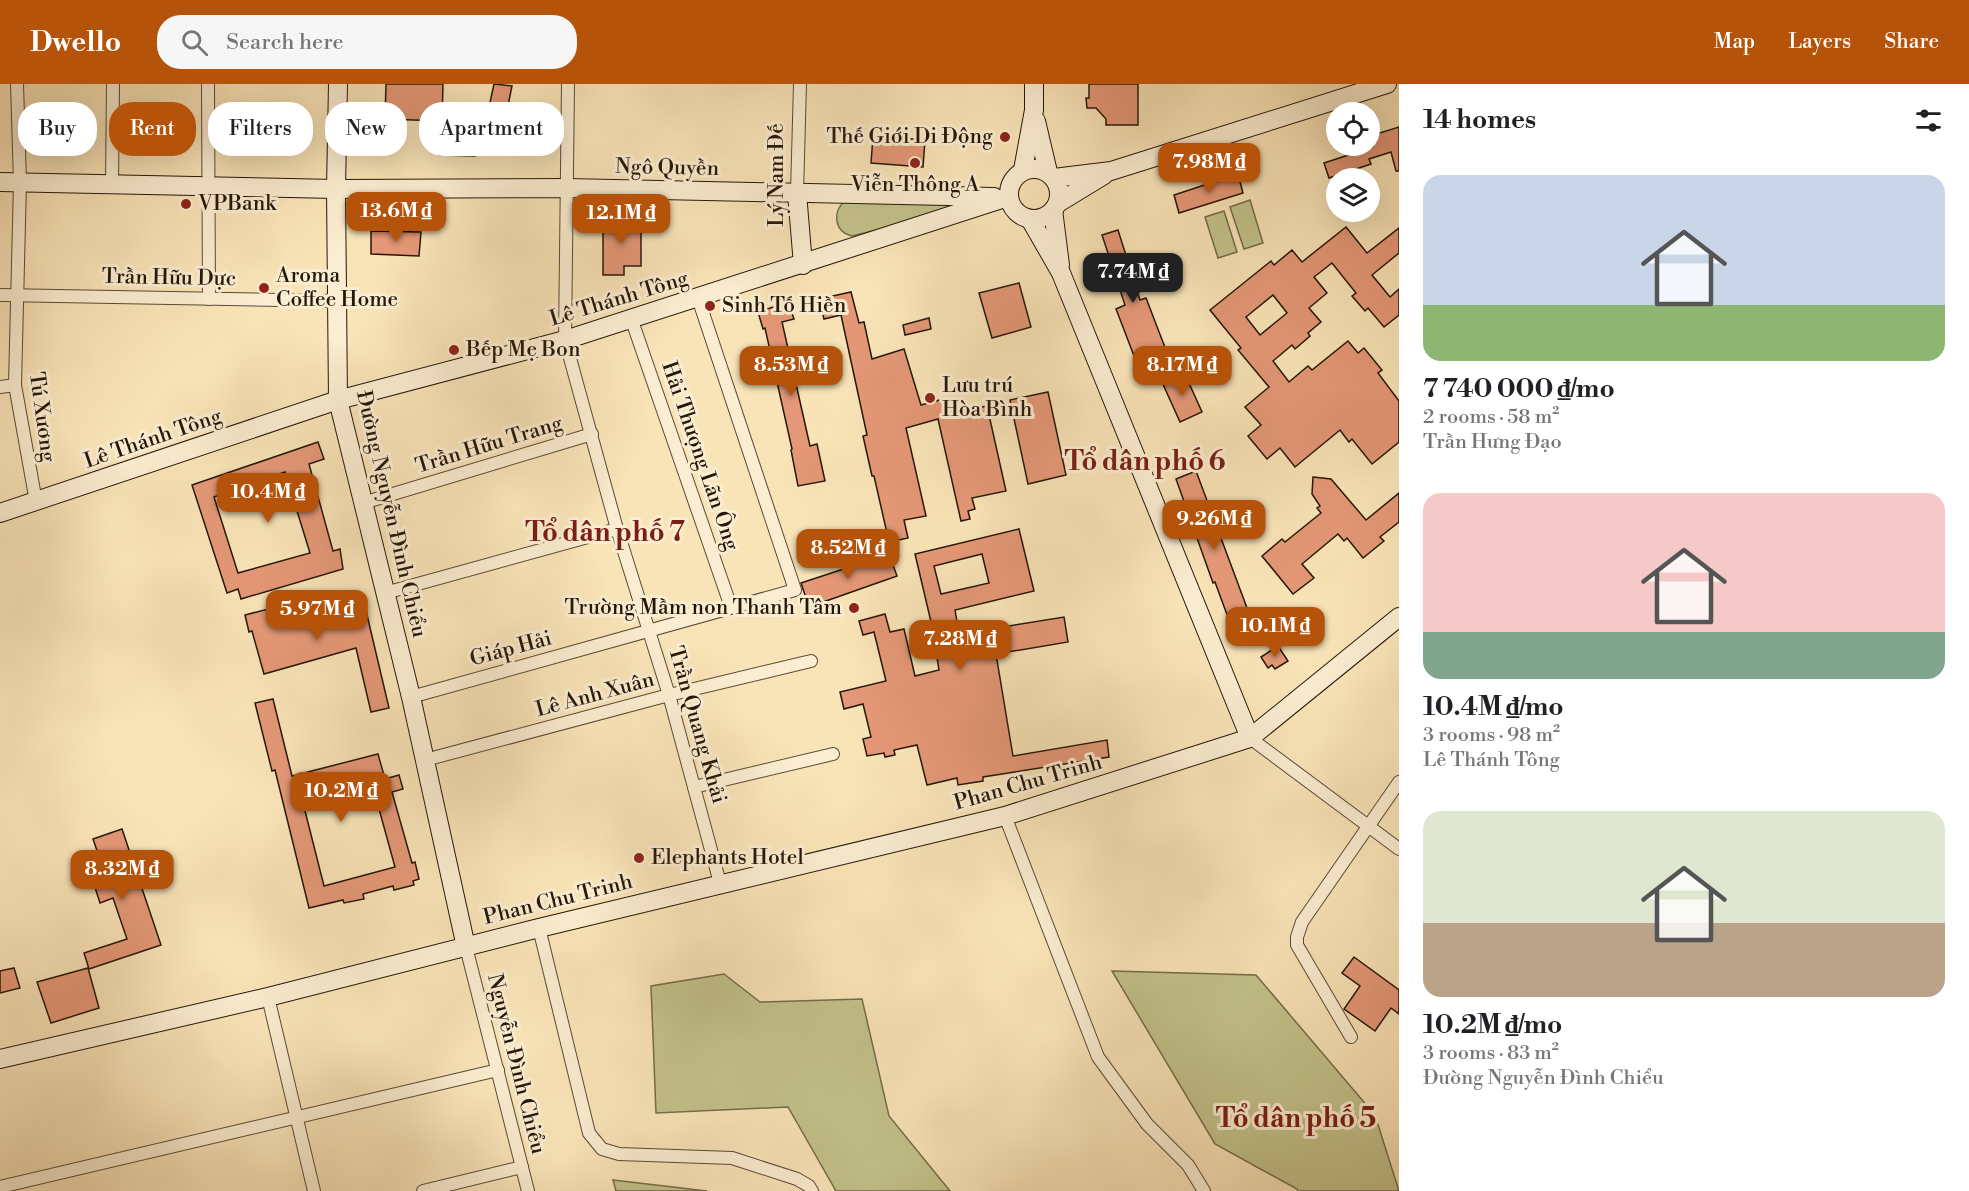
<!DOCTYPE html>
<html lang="en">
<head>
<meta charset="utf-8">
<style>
	body { margin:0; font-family:"Libre Bodoni",serif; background:#f6f6f6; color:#202124; height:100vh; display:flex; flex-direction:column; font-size:22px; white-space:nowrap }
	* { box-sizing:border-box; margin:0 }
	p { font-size:20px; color:#757577 }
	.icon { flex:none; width:33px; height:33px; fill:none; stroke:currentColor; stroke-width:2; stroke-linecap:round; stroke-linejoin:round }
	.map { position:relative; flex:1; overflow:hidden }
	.drawer { display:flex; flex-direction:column; background:#fff; width:570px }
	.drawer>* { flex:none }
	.banner { position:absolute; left:18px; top:18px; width:570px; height:54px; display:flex; gap:12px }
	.controls { position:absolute; left:1326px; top:18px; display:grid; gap:12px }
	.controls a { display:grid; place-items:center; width:54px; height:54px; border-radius:50%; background:#fff; box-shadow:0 6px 24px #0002; font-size:30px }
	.price { position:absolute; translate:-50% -51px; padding:0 14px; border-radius:12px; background:#b45309; color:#fff; font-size:20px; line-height:39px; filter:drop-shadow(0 2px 3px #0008) }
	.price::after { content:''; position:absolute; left:50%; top:36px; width:18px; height:14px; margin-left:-9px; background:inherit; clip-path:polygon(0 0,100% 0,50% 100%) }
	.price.current { background:#222; color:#fff }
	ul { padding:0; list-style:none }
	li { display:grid; align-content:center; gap:12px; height:318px; padding:0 24px }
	li span { display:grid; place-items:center; height:186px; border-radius:18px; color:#555 }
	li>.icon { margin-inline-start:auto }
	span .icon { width:108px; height:108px; fill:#fffc; stroke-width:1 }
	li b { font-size:26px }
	h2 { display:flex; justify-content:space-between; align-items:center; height:72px; padding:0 24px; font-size:26px }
	.tag { padding:0 21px; border-radius:24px; background:#fff; box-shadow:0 6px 24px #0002; font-size:21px; line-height:54px }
	.tag.current { background:#b45309; color:#fff }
	header { display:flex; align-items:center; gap:36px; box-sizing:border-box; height:84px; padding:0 30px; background:#b45309; color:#fff }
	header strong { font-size:28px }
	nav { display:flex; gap:33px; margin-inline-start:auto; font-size:21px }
	.search { width:420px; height:54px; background:#f6f6f6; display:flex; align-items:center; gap:15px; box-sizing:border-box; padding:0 21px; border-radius:24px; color:#757577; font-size:22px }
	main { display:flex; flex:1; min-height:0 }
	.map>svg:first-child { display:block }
</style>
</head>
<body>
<header>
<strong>Dwello</strong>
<div class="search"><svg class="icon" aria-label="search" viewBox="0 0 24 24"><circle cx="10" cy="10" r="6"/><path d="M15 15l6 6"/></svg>Search here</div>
<nav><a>Map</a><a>Layers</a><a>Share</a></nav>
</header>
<main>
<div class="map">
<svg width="1399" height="1107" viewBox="0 0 1399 1107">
	<rect width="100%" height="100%" fill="#f9e4b8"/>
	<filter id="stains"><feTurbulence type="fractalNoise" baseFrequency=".00333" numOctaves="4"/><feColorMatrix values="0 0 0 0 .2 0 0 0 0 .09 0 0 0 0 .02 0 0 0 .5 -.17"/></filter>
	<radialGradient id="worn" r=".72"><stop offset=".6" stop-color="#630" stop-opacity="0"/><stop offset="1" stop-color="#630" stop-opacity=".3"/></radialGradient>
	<!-- green -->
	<g fill="#c3c28b" stroke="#746c4a" stroke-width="1.5">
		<path d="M1001 115 852 152C834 148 832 127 845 117Z"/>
		<polygon points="1250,116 1263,159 1244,165 1230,123"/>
		<polygon points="1224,127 1237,168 1218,174 1205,133"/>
		<polygon points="1112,887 1256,891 1375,1031 1399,1107 1298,1107 1297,1105 1215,1060"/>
		<polygon points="724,890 760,918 862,915 889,1032 950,1107 836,1107 788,1023 656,1029 651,902"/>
		<polygon points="613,1096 707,1107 616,1107"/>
	</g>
	<!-- building -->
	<g fill="#e59877" stroke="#241709" stroke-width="1.5" fill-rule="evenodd">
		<polygon points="386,0 443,0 442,37 385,35"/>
		<polygon points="494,0 512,2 504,41 510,66 492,70 481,23 489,23"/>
		<polygon points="1089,0 1138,0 1138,41 1106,41 1106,35 1096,24 1087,24 1086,14 1089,14"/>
		<polygon points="462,22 477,23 475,72 439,71 439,56 461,57"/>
		<polygon points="1399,43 1399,87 1396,87 1391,68 1369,75 1371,80 1329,94 1324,79 1373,63 1370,52"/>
		<polygon points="873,52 925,56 923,83 871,79"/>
		<polygon points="1238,90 1243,109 1179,129 1174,111"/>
		<polygon points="603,132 628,132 627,140 641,140 641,182 624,182 624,191 603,191"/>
		<path d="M1346 143 1367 169 1399 144V169L1372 191 1390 213 1399 205V231L1384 243 1368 224 1365 227 1352 212 1356 209 1332 179 1314 193 1327 209 1309 224 1321 238 1308 249 1310 252 1295 265 1292 261 1273 277 1289 298 1308 282 1312 286 1348 257 1358 269 1364 264 1382 286 1378 289 1399 317V358L1372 380 1352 355 1349 358 1340 346 1295 383 1280 364 1267 375 1248 352 1261 341 1245 323 1269 303 1238 266 1241 264 1210 226 1271 177 1274 181 1292 166 1302 178ZM1273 211 1287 229 1260 251 1246 233Z"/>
		<polygon points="1118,146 1140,216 1146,214 1166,266 1136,277 1116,225 1125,221 1102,151"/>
		<polygon points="371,147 421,148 419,172 371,170"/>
		<polygon points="1019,199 1031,243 992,254 979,209"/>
		<polygon points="851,208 859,239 864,238 872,275 904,265 921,321 947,314 951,330 987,322 1006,407 972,414 975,425 968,427 970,435 961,437 938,335 906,344 926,432 904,436 908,454 889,458 874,392 872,392 863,352 867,351 841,231 824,235 819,215"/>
		<polygon points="788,218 794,235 782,238 810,362 817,360 825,397 798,402 791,366 792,365 765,244 763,245 758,228"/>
		<polygon points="929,234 931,245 905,251 903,241"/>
		<polygon points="1184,288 1202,328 1180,338 1162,298"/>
		<polygon points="1048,308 1066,391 1028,400 1010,316"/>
		<path d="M318 358 324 375 309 380 333 467 340 465 343 485 241 515 238 505 227 509 192 401ZM285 388 310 469 238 489 214 413Z"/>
		<polygon points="1196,387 1253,540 1233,547 1215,498 1213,499 1176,395"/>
		<polygon points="1313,393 1331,395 1366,436 1399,409 1399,438 1380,453 1384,457 1363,474 1347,454 1344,457 1338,450 1302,480 1314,494 1293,510 1262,472 1282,455 1285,458 1321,429 1317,424 1320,422 1312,410"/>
		<path d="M1019 445 1034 507 955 526 959 550 1064 533 1068 558 996 570 1013 672 1107 656 1109 673 983 693V697L958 701 957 694 927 701 917 661 894 666 895 671 885 673 884 669 867 672 863 655 871 653 863 620 844 625 840 608 886 597 874 548 863 551 859 537 885 530 890 548 904 545 915 592 939 586 932 542 915 470ZM982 470 989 499 941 510 934 482Z"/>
		<polygon points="889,470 897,492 809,523 801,499"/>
		<polygon points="314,513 322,544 350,537 345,518 363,514 389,624 371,628 356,564 264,590 252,547 249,548 245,531"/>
		<polygon points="1278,562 1288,577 1275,585 1272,581 1268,584 1261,573"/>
		<path d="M273 615 292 692 378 670 385 695 399 691 403 705 392 708 412 779 415 778 419 795 413 797 414 801 394 806 393 802 363 810 364 815 344 819 343 816 309 824 275 686 272 687 255 619ZM362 692 364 698 371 696 395 783 324 802 302 715 331 707 330 701Z"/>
		<polygon points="122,745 161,861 89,885 84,869 127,855 113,814 100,819 92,794 105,790 93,755"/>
		<polygon points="1354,873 1399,906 1399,930 1391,924 1375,947 1344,925 1360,902 1342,889"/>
		<polygon points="14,884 20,904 0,909 0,887"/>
		<polygon points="88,884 99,924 51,939 37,898"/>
	</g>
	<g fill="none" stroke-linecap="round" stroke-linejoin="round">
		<!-- street casing -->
		<g stroke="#594a35" stroke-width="14">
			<g id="street">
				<polyline points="17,0 20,98 15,301 36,418"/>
				<polyline points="208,0 209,215"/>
				<polyline points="568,0 565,256 617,445 669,611 720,799"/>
				<polyline points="112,100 113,0"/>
				<polyline points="797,109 800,0"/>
				<polyline points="0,211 337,217"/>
				<polyline points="631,234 731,523"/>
				<polyline points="0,303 15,301"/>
				<polyline points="363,419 592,350"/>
				<polyline points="385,509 617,445"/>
				<polyline points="411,613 795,506 698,214"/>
				<polyline points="1250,654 1399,765"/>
				<polyline points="425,676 669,611 811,577"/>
				<polyline points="694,703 833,670"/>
				<polyline points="1005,732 1098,973 1147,1040 1188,1081 1204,1107"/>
				<polyline points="539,844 589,1049 602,1065 619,1070 732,1074 797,1095 809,1102 812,1107"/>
				<polyline points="466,863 528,1107"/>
				<polyline points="268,913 314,1107"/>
				<polyline points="1351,953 1297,861 1297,853 1302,838 1399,698"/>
				<polyline points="0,1103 498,986"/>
				<polyline points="423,1107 522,1083"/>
			</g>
		</g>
		<!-- secondary casing -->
		<g stroke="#241709" stroke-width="20">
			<g id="secondary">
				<polyline points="338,0 336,105 338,316 411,613 466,863"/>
				<polyline points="1036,37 1048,88"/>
				<circle cx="1034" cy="110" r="25"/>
				<polyline points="1023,86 1034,26 1034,0"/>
				<polyline points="1054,94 1111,87 1387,0"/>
				<polyline points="0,98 336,105 567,104 994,113"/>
				<polyline points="797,109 803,181"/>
				<polyline points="1058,119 1104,91"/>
				<polyline points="1053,126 1060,181"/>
				<polyline points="1030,135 1061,189 1250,654"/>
				<polyline points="0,429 338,316 565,256 1008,113"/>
				<polyline points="0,975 268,913 539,844 1005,732 1250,654 1399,533"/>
			</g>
		</g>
		<!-- street -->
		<use href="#street" stroke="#fbedd1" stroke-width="12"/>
		<!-- secondary -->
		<use href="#secondary" stroke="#fbedd1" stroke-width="18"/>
	</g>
	<!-- markers -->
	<g fill="#8f2418" stroke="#fbedd1" stroke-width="2">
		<circle cx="1005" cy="53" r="6"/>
		<circle cx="915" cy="79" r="6"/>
		<circle cx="186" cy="120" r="6"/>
		<circle cx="264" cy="204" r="6"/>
		<circle cx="710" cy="222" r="6"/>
		<circle cx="454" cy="266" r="6"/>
		<circle cx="930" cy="314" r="6"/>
		<circle cx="854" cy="524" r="6"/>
		<circle cx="639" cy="774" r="6"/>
	</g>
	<g text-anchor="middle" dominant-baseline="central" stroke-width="6" stroke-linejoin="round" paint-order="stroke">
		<!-- poi labels -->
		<g font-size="21" fill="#241709" stroke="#fbedd1" text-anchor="start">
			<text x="993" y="53" text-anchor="end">Thế Giới Di Động</text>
			<text x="915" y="101" text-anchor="middle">Viễn Thông A</text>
			<text x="198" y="120">VPBank</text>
			<text x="276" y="192">Aroma<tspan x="276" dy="24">Coffee Home</tspan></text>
			<text x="722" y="222">Sinh Tố Hiền</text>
			<text x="466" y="266">Bếp Mẹ Bon</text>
			<text x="942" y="302">Lưu trú<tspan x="942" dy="24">Hòa Bình</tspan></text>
			<text x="842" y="524" text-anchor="end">Trường Mầm non Thanh Tâm</text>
			<text x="651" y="774">Elephants Hotel</text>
		</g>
		<!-- street labels -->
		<g font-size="21" fill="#241709" stroke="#fbedd1">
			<text transform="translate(667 84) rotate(1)">Ngô Quyền</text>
			<text transform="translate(777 91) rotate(-90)">Lý Nam Đế</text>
			<text transform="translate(169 194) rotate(1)">Trần Hữu Dực</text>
			<text transform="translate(619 215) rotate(-17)">Lê Thánh Tông</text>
			<text transform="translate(42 333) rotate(82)">Tú Xương</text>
			<text transform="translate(153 355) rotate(-19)">Lê Thánh Tông</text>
			<text transform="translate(489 361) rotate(-17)">Trần Hữu Trang</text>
			<text transform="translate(700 372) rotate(71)">Hải Thượng Lãn Ông</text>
			<text transform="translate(391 430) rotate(77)">Đường Nguyễn Đình Chiểu</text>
			<text transform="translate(511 565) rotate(-15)">Giáp Hải</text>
			<text transform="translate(595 611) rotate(-15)">Lê Anh Xuân</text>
			<text transform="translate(697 641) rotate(74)">Trần Quang Khải</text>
			<text transform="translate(1028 699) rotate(-16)">Phan Chu Trinh</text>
			<text transform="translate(558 816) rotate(-14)">Phan Chu Trinh</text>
			<text transform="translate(516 980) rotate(76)">Nguyễn Đình Chiểu</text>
		</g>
		<!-- district labels -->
		<g font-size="27" font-weight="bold" fill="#7a1f14" stroke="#fbedd1">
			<text x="1145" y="378">Tổ dân phố 6</text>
			<text x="605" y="449">Tổ dân phố 7</text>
			<text x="1296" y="1035">Tổ dân phố 5</text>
		</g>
	</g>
	<rect width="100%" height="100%" filter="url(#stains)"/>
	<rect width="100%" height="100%" fill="url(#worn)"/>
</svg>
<div class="controls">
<a><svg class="icon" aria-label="locate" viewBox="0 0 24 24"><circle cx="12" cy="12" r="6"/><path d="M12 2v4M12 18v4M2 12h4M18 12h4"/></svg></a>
<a><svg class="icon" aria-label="layers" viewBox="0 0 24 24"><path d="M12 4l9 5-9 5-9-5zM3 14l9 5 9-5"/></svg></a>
</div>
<b class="price" style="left:1209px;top:110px">7.98M ₫</b>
<b class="price" style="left:396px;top:159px">13.6M ₫</b>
<b class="price" style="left:621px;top:161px">12.1M ₫</b>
<b class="price current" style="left:1133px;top:220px">7.74M ₫</b>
<b class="price" style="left:791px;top:313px">8.53M ₫</b>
<b class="price" style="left:1182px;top:313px">8.17M ₫</b>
<b class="price" style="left:268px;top:440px">10.4M ₫</b>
<b class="price" style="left:1214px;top:467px">9.26M ₫</b>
<b class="price" style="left:848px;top:496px">8.52M ₫</b>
<b class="price" style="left:317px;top:557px">5.97M ₫</b>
<b class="price" style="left:1275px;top:574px">10.1M ₫</b>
<b class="price" style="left:960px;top:587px">7.28M ₫</b>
<b class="price" style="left:341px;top:739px">10.2M ₫</b>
<b class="price" style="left:122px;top:817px">8.32M ₫</b>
<div class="banner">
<a class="tag">Buy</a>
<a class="tag current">Rent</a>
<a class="tag">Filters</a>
<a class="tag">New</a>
<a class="tag">Apartment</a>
</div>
</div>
<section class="drawer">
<h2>14 homes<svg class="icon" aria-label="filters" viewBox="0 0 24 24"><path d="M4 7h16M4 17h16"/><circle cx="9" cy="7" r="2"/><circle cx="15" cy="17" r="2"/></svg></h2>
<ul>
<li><span style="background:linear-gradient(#c9d6e8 70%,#8fb573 0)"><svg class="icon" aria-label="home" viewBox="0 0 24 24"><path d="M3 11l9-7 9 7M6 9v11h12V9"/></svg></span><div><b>7 740 000 ₫/mo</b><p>2 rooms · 58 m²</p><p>Trần Hưng Đạo</p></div></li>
<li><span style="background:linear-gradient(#f6c9c9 75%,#7fa58c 0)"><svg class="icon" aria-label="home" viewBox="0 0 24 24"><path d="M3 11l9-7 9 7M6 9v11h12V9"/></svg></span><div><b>10.4M ₫/mo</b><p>3 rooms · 98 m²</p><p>Lê Thánh Tông</p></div></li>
<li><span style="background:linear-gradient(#dfe7d0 60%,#b9a48a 0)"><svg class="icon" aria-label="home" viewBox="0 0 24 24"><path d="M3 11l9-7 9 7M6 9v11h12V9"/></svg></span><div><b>10.2M ₫/mo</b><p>3 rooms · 83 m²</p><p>Đường Nguyễn Đình Chiểu</p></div></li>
</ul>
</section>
</main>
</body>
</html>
